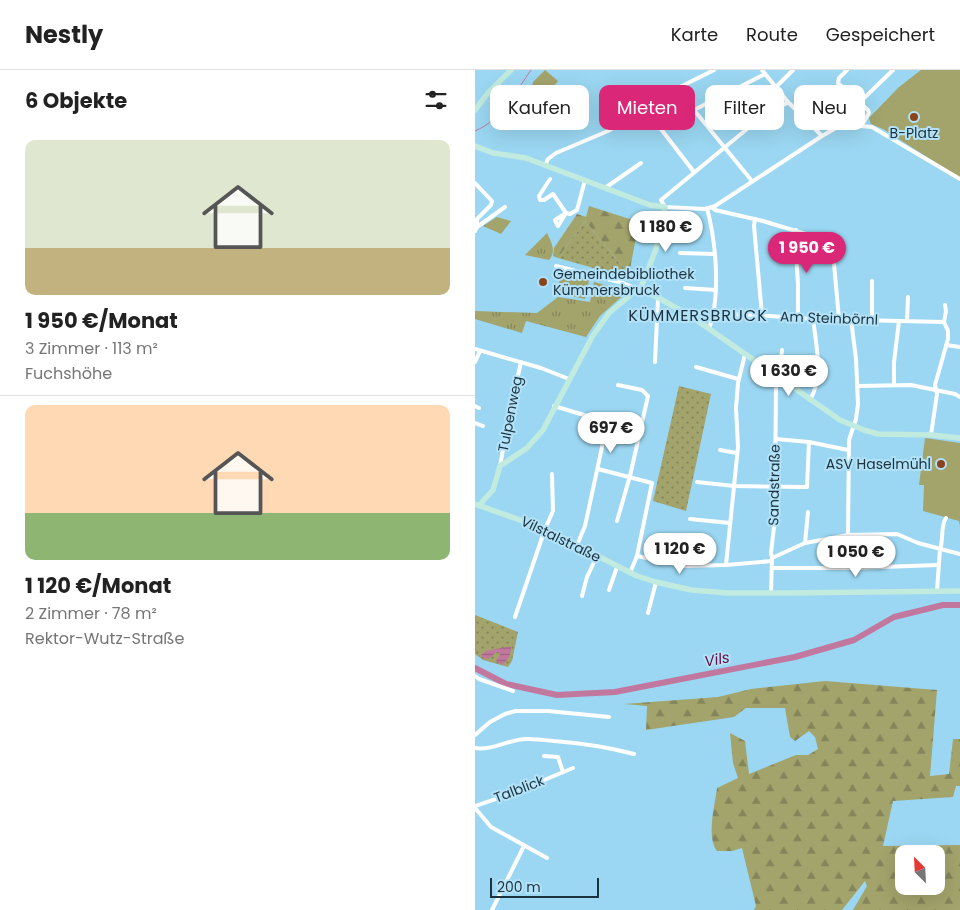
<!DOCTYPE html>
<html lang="de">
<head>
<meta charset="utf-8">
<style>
	body { margin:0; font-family:Poppins,sans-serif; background:#f2f2f2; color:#222; height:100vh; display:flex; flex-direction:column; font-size:19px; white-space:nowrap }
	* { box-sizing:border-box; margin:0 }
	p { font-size:16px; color:#767676 }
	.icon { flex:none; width:28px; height:28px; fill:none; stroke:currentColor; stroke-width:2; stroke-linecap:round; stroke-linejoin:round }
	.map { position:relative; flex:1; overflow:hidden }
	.details { display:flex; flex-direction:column; background:#fff; width:475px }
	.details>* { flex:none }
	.hud { position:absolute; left:15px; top:15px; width:395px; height:45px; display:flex; gap:10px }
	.needle { width:32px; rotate:336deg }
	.buttons { position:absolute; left:420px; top:775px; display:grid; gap:10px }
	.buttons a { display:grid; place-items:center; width:50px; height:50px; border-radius:10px; background:#fff; box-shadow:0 5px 20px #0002; font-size:25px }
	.scale { position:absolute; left:15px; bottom:12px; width:109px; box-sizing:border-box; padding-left:5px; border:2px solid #1b333e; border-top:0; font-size:14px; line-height:18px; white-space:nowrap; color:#1b333e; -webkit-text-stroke:4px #b3e2f8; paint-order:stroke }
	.price { position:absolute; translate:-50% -42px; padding:0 11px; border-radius:18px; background:#fff; color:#222; font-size:16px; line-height:32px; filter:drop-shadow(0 1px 2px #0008) }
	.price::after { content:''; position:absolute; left:50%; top:30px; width:15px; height:11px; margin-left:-8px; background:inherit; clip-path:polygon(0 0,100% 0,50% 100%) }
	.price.current { background:#db2777; color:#fff }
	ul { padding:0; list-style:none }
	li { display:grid; align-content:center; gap:10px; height:265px; padding:0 25px }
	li+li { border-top:1px solid #e0e0e0 }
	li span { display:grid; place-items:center; height:155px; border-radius:10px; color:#555 }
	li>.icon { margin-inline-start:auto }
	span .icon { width:90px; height:90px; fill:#fffc; stroke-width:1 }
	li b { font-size:21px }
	h2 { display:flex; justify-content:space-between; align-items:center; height:60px; padding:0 25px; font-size:21px }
	.chip { padding:0 18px; border-radius:10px; background:#fff; box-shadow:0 5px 20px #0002; font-size:18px; line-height:45px }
	.chip.current { background:#db2777; color:#fff }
	header { display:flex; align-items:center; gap:30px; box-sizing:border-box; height:70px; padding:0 25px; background:#fff; border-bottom:1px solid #e0e0e0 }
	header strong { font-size:24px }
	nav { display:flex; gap:28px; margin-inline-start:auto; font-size:18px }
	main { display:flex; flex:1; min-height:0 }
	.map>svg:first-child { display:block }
</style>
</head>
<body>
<header>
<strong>Nestly</strong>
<nav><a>Karte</a><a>Route</a><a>Gespeichert</a></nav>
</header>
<main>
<section class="details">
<h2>6 Objekte<svg class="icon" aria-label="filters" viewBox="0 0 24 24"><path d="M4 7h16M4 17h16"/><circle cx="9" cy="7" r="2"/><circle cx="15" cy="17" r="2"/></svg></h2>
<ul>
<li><span style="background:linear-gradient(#dfe7d0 70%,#c2b280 0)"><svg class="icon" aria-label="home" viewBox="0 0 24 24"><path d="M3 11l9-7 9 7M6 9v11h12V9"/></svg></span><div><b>1 950 €/Monat</b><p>3 Zimmer · 113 m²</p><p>Fuchshöhe</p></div></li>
<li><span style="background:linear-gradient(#ffd9b3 70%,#8fb573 0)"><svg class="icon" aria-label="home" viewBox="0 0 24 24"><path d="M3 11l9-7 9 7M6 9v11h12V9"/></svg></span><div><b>1 120 €/Monat</b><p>2 Zimmer · 78 m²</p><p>Rektor-Wutz-Straße</p></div></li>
</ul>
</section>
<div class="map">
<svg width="485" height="840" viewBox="0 0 485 840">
	<defs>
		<pattern id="grass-tufts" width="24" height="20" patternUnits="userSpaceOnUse" patternTransform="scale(1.25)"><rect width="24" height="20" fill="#a3a36c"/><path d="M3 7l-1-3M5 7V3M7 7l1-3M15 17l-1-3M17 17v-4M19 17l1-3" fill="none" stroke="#84855a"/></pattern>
		<pattern id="forest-firs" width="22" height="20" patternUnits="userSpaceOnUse" patternTransform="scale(1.25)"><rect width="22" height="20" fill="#a3a36c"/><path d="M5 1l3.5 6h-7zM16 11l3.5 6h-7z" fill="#84855a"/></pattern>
		<pattern id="park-dots" width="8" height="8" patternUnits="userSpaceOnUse" patternTransform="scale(1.25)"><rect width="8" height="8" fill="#a3a36c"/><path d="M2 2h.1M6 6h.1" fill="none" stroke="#84855a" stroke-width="1.8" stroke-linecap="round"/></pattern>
		<pattern id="water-rules" width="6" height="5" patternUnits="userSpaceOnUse" patternTransform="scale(1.25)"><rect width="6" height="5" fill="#c2789e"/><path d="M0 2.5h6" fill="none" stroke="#9d6382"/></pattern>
	</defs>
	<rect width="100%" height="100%" fill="#9bd7f2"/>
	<!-- grass -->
	<g fill="url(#grass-tufts)">
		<polygon points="22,147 36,151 26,164 8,156"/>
		<path d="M72 163C76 172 82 181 74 190L50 185Z"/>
		<polygon points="119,212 153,221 125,246 111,267 51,251 47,263 0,249 0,241 62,243 83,227 115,232"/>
	</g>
	<!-- forest -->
	<g fill="url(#forest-firs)" fill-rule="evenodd">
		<polygon points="114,136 164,152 154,204 110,151 83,188 78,186 79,178 102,144 111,147"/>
		<path d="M350 611 462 620 455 706 474 704 478 669H485V716H481L478 727 418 731 408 776 485 775V840H378L392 816 390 811 367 840H279L281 836 267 778 257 781H242C231 767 240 735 242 718L263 708 258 693 255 663 270 671 274 704 321 685H333L343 679 340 667 334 661 320 671 315 667 310 638H271L259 647 171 660 172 636 149 634 243 627 276 619ZM429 784H461V816H429Z"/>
	</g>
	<!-- park -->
	<g fill="url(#park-dots)">
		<polygon points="110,151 154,204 154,208 83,188"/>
		<polygon points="204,316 236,324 211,441 178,431"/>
		<polygon points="0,545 43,562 37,591 33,597 8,590 0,584"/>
	</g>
	<!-- pitch -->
	<g fill="#a3a36c">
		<polygon points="70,0 83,11 63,35 54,28 58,12"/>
		<polygon points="446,0 485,0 485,108 408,59 396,54 394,48 424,17"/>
		<polygon points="86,204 114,210 110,229 82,223"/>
		<polygon points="450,368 485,373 485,456 484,451 448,441 449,415 444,415"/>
	</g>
	<!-- water -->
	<path fill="url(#water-rules)" d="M31 577H36C36 585 33 590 27 595L21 591 25 584 23 581 13 589 8 588 6 585 11 581Z"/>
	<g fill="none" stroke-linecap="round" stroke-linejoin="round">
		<!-- stream -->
		<path stroke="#c2789e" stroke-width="1" d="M0 61C28 49 39 24 56 0"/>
		<!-- river -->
		<polyline stroke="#c2789e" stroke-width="6" points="0,598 31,614 82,625 140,622 320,587 379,570 419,547 468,535 485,535"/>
		<!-- street -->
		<g stroke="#fff" stroke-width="4">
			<polyline points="287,0 313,32 347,66"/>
			<polyline points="372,0 364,8 363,13 393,40 394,43 387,55"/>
			<polyline points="301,17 318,0"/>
			<polyline points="201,18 277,111"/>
			<polyline points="313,32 278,54 186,130 190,137 230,139 240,136 347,66 361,58 374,55 397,57 485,109"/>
			<polyline points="384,33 418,0"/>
			<polyline points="169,37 219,102"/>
			<polyline points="219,40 290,4"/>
			<polyline points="70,95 73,89 81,83 133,61 189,25 239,0"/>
			<polyline points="75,109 64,126 65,130 69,130 78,124 91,143 95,144 102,140 110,110"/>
			<polyline points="0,113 17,131 16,135 2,149 2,157 0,161"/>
			<polyline points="130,118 166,93"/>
			<polyline points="237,137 240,140 288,151 334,165"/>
			<path d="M232 138C241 172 246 226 234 259"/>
			<polygon points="91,143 83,156 80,150"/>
			<polyline points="280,149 279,156 287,245"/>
			<polyline points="2,157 30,137"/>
			<polyline points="321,160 320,167 323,214 323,247"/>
			<polyline points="205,183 239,184"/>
			<polyline points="359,194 364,249"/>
			<polyline points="81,196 148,213 165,220"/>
			<polyline points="210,218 241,220"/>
			<polyline points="239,244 281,245 338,249 469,252"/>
			<polyline points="397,250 397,211"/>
			<polyline points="432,251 433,227"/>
			<polyline points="471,275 485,277"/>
			<polyline points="0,279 66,298 94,309"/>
			<polyline points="0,292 5,281"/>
			<polyline points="180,292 183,228"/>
			<polyline points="221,297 263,309"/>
			<polyline points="419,315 419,292 424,251"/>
			<polyline points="383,316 436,315 480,324 485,327"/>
			<path d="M335 330C349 307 341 274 338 249"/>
			<polyline points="0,336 4,338"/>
			<polyline points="79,336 129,351 132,354 110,456 102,475"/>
			<polyline points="0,353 8,356"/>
			<polyline points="456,365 462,324 460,315 473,269 473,261 469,252 471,241 470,235"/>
			<polyline points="301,369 334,372 373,380"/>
			<polyline points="245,380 262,383"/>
			<polyline points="25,396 35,342 46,292"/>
			<polyline points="123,399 177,413 162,486 155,503"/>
			<polyline points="222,412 259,416 332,417 334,372"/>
			<polyline points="215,449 255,453"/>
			<polyline points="142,451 155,406 173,326 167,320 143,315"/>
			<polyline points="373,465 374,370 381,349 383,334 381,289 376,249"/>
			<polyline points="330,473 333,442"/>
			<polyline points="162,486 210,496 251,495 297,491"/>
			<polyline points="297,488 330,473 373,465 422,464 443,473 485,484"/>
			<polyline points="251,495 263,377 261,338 263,313 270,284"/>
			<polyline points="297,498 378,498 463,495"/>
			<polyline points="134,520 142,497"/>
			<path d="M462 521 465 479C469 469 465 457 471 448"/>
			<polyline points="296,523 297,488 296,483 302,431 300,416 301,314 305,302 307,280"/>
			<polyline points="107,526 112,507 122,486"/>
			<polyline points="173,543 181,512"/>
			<polyline points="40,547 70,459 78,441 77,404"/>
			<polyline points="0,606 4,609 38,621"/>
			<polyline points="0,665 15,652 30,644 41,641 73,641 134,647"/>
			<path d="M0 678C17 681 34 669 52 669 61 669 70 670 79 671 106 673 132 677 159 684"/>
			<polyline points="69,686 83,687 88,702"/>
			<polyline points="0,736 38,723 98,698"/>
			<polyline points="0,738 16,757 72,788"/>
			<polyline points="17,840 49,776"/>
		</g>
		<!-- secondary -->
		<g stroke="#c1ebdf" stroke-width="5.5">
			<polyline points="0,40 13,23 36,0"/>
			<polyline points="0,76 18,83 51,88 175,135 190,137 181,179 165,220"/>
			<polyline points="165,220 182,227 217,247 365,350 389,360 403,364 456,365 485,368"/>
			<polyline points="0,434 70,459 162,506 181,512 216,520 253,523 310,523 485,521"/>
			<polyline points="6,436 7,432 18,420 25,396 52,378 68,360 117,267 134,243 158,223 165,220"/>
		</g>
	</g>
	<!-- markers -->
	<g fill="#88441a" stroke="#b3e2f8" stroke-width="2">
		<circle cx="439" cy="47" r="5"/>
		<circle cx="68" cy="212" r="5"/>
		<circle cx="466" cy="394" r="5"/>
	</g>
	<g text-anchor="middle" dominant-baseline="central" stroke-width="4" stroke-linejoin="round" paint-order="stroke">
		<!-- poi labels -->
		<g font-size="14" fill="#1b333e" stroke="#b3e2f8">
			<text x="439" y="63">B-Platz</text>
			<text x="78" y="204" text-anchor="start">Gemeindebibliothek<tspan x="78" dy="16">Kümmersbruck</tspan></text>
			<text x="456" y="394" text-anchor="end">ASV Haselmühl</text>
		</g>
		<!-- street labels -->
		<g font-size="14" fill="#1b333e" stroke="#b3e2f8">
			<text transform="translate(354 248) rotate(2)">Am Steinbörnl</text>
			<text transform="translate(35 344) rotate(-79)">Tulpenweg</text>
			<text transform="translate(299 415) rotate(-89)">Sandstraße</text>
			<text transform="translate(86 469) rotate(26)">Vilstalstraße</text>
			<text transform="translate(44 719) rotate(-21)">Talblick</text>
		</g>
		<!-- water labels -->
		<g font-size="15" font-style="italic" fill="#690f47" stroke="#b3e2f8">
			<text transform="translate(242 589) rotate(-11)">Vils</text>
		</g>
		<!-- quarter labels -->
		<g font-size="16" letter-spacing="1" fill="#1b333e" stroke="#b3e2f8">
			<text x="223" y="245">KÜMMERSBRUCK</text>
		</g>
	</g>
</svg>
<div class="buttons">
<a><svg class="needle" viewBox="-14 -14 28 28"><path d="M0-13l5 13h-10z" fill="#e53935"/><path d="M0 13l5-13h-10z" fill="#767676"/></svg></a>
</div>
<div class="scale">200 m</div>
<b class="price" style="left:191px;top:183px">1 180 €</b>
<b class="price current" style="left:332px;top:204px">1 950 €</b>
<b class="price" style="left:314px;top:327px">1 630 €</b>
<b class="price" style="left:136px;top:384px">697 €</b>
<b class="price" style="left:205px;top:505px">1 120 €</b>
<b class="price" style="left:381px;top:508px">1 050 €</b>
<div class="hud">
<a class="chip">Kaufen</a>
<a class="chip current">Mieten</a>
<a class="chip">Filter</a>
<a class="chip">Neu</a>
</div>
</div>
</main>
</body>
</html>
